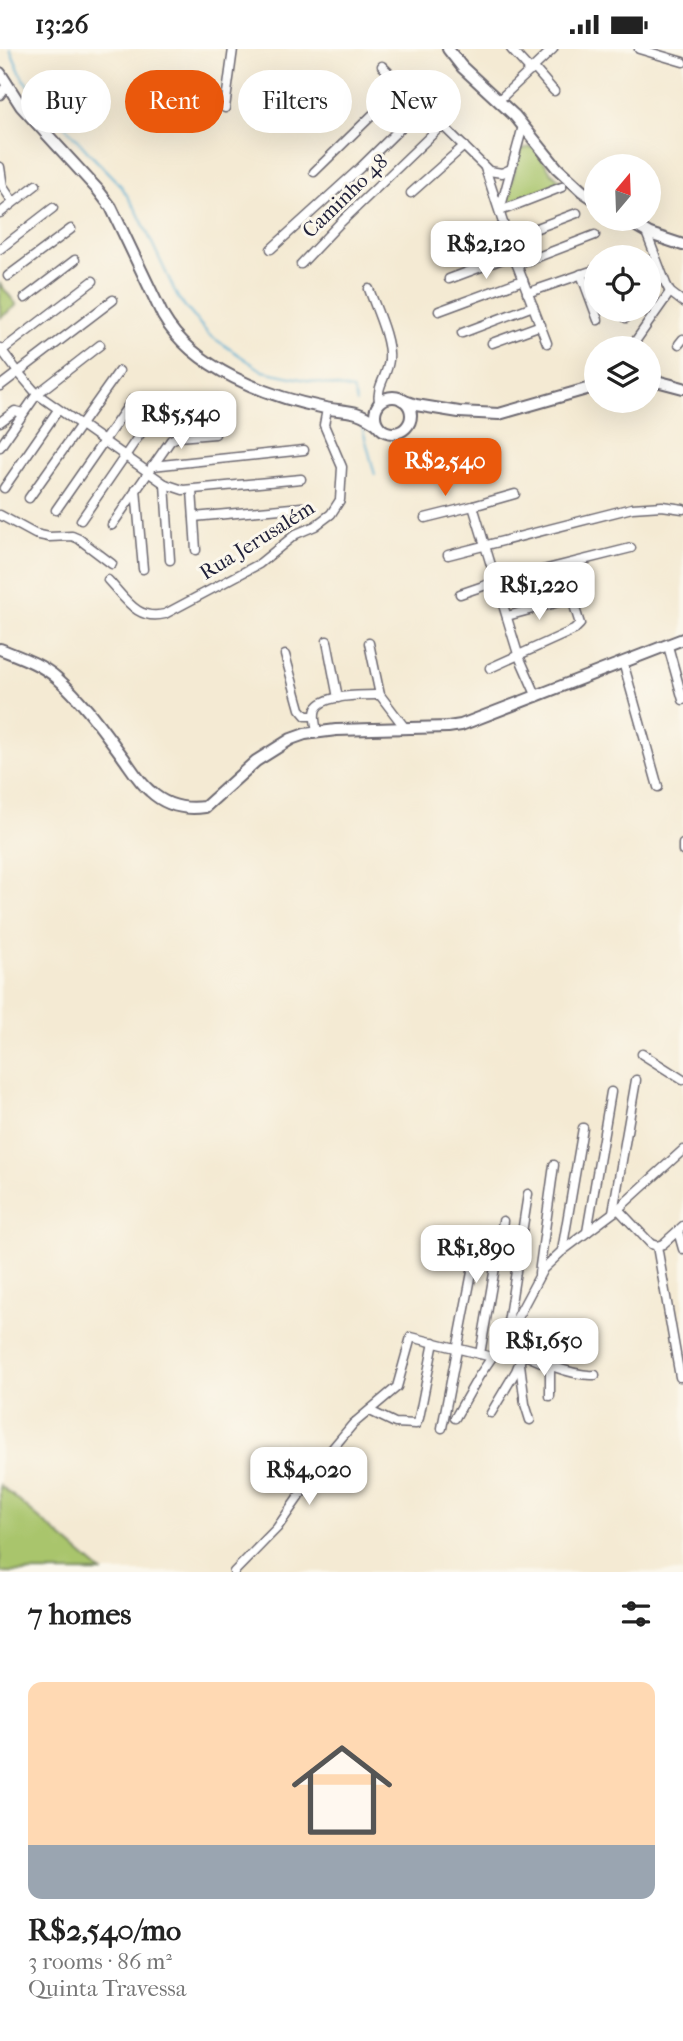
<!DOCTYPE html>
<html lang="en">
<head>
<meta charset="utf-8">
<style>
	body { margin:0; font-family:"IM FELL French Canon",serif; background:#f2f2f2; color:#222; height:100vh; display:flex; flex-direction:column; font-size:26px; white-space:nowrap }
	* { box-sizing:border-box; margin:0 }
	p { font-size:23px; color:#767676 }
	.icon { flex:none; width:38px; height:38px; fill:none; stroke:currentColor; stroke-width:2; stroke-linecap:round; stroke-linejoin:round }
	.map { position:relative; height:1523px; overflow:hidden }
	.panel { display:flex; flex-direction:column; background:#fff; flex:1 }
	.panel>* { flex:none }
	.guide { position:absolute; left:21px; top:21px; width:642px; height:63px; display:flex; gap:14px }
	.needle { width:46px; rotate:19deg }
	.controls { position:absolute; left:584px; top:105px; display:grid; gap:14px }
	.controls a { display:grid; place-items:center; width:77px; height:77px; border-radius:50%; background:#fff; box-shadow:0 7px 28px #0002; font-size:35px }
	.price { position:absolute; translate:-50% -60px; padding:0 16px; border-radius:14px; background:#fff; color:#222; font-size:23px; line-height:46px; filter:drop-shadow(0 2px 4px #0008) }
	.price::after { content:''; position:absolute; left:50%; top:42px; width:21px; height:16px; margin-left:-10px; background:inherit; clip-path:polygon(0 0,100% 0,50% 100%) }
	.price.on { background:#ea580c; color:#fff }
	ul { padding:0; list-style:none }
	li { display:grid; align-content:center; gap:14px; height:371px; padding:0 28px }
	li+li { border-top:2px solid #e0e0e0 }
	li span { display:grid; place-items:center; height:217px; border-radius:14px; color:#555 }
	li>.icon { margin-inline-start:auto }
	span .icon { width:126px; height:126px; fill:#fffc; stroke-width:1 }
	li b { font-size:30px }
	h2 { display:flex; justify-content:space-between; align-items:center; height:84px; padding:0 28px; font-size:30px }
	.chip { padding:0 24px; border-radius:32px; background:#fff; box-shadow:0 7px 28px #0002; font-size:24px; line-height:63px }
	.chip.on { background:#ea580c; color:#fff }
	.status { display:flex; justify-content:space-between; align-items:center; height:49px; padding:0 35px; background:#fff; direction:ltr }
	.status svg { height:19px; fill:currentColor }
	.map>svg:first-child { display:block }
</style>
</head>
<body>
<div class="status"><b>13:26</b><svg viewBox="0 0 49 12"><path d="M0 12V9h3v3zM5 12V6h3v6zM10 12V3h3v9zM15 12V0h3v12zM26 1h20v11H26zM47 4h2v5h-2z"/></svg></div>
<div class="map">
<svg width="683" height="1523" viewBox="0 0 683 1523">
	<rect width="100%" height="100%" fill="#fbf7ec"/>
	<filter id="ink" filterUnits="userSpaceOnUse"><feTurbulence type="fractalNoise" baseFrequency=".0143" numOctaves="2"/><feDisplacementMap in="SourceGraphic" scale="14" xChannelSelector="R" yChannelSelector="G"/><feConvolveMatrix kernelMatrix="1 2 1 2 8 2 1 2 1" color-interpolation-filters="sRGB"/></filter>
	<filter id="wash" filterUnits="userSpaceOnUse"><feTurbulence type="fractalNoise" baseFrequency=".00686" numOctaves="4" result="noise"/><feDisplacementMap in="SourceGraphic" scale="28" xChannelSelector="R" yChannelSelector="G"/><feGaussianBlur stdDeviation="1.57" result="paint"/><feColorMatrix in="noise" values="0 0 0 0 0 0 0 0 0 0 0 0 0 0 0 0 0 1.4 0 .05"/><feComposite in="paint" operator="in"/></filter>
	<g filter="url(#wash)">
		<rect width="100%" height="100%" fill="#f4ead3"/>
		<!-- green -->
		<g fill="#a9c56c" stroke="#667454" stroke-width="2">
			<polygon points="530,98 536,100 551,123 564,135 505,159 520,101"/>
			<polygon points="0,235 17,256 0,269"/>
			<polygon points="0,1436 102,1523 0,1523"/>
		</g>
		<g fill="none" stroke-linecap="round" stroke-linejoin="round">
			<!-- stream -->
			<g stroke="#54aad0" stroke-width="2">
				<polyline points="10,0 23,30 88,103 121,137 137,162 178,249 209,286 263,322 353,341 357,354"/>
				<polyline points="362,377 375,426"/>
			</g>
		</g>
	</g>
	<g filter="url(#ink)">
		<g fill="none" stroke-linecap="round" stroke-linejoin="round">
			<!-- minor casing -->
			<g stroke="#6c6870" stroke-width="11">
				<g id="minor">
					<polyline points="511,0 531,22"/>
					<polyline points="639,0 683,13"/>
					<polyline points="382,17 489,122 502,124 511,120"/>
					<polyline points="534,19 554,42"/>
					<polyline points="0,46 7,36"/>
					<polyline points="499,51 553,0"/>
					<polyline points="225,59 233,0"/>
					<polyline points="0,118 3,138 13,153"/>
					<polyline points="485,119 517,216 547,294"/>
					<polyline points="314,123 402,37"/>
					<polyline points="411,144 464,97"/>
					<polyline points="500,161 523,77"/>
					<polyline points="500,162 562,138"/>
					<polyline points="0,164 36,136"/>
					<polyline points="646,183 666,235 670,243 683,253"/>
					<polyline points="508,190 577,164"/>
					<polyline points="451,197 504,178"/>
					<polyline points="0,200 53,159"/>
					<polyline points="271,200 360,119 422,58"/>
					<polyline points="301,215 339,175 443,75"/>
					<polyline points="517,216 595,186"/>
					<polyline points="581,225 598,271"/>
					<polyline points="8,227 71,180"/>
					<polyline points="449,230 513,206"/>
					<path d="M369 240C376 260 391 291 389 311 387 328 376 337 379 354"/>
					<polyline points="527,244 597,220"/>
					<polyline points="25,249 75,211"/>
					<polyline points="623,261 626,269"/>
					<polyline points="439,262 523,231"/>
					<polyline points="462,284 533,257"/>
					<polyline points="492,294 541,276"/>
					<polyline points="679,295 683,290"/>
					<polyline points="632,297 670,243"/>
					<polyline points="0,299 18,323 37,345 165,435 183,441 301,430"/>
					<polyline points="0,303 93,232"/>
					<polyline points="0,337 113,251"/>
					<polyline points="0,373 15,362 23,364"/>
					<polyline points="0,398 37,345 100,296"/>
					<polyline points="152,417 304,401"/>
					<polyline points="165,435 170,511"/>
					<polyline points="4,439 58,361"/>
					<polyline points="136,440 143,520"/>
					<polyline points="192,441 196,501"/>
					<polyline points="515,445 473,457 518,605 537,648"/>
					<polyline points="29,449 119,322"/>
					<polyline points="56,461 133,350"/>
					<polyline points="0,466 35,485 49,488 72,487 79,490 112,515"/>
					<polyline points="194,468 302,458"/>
					<polyline points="425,469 473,457"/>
					<polyline points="81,471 160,356"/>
					<polyline points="112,476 171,391 178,388 215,385"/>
					<polyline points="448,506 632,459 662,457 683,460"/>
					<path d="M108 531C126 550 137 572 165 565L259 515 296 485 315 477 331 465 340 451 342 418 324 376 327 360"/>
					<polyline points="460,545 495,533 631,499"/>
					<polyline points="327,592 338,649"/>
					<polyline points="369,594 380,646"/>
					<polyline points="668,597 683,651"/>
					<polyline points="285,606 300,660 306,667 314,667"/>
					<polyline points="623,613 658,738"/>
					<polyline points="490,619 574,581 580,575 573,553 570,550 507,567"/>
					<path d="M317 683C316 676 313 667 316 660 323 645 365 646 380 646L405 679"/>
					<polyline points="683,802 683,795"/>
					<polyline points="642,1005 683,1031"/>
					<polyline points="618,1160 651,1195 657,1197"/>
					<polyline points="613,1163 636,1031"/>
					<polyline points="678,1182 683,1200"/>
					<polyline points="587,1183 611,1043"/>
					<polyline points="657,1197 680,1328"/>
					<polyline points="657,1197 663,1195 683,1177"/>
					<polyline points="562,1202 583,1079"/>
					<polyline points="539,1224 554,1116"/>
					<polyline points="507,1280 528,1145"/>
					<polyline points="510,1282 554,1301"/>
					<path d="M501 1295C525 1306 569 1328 595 1326"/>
					<polyline points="480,1305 503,1172"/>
					<polyline points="520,1315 525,1355 530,1371"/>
					<polyline points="550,1347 550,1316"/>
					<polyline points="370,1362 395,1374 416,1375 419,1369 434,1293"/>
					<polyline points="491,1364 516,1322 523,1305"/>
					<polyline points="455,1369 479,1327 510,1282 543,1220 562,1202 618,1160 683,1101"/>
					<polyline points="442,1379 478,1192"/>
					<polyline points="234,1523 277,1479 332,1400 353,1375 397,1338 411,1288 492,1308"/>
				</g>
			</g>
			<!-- major casing -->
			<g stroke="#6c6870" stroke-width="14">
				<g id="major">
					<polyline points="448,0 462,18 515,67 557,119 582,142 597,152"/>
					<path d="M0 24 21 57 98 141 111 158 163 267C193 320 269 348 325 359 350 364 354 359 377 375"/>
					<polyline points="624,170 650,185 683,196"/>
					<polyline points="649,330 683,339"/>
					<circle cx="393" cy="366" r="18"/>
					<polyline points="402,351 416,356 459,363 499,365 597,337"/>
					<path d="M0 600C20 608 41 615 57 629 83 652 103 681 123 708 131 719 139 733 150 742 166 757 184 761 205 758L256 712 291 690 305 685 336 681 448 678 461 676 683 590"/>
				</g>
			</g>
			<!-- minor -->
			<use href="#minor" stroke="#fff" stroke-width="8"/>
			<!-- major -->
			<use href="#major" stroke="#fff" stroke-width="10"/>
		</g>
	</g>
	<g text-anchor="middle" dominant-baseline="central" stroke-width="6" stroke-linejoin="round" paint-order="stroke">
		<!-- street labels -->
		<g font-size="21" fill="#22223b" stroke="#fbf7ec">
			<text transform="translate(345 147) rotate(-44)">Caminho 48</text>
			<text transform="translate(257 491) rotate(-32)">Rua Jerusalém</text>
		</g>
	</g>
</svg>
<div class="controls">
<a><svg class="needle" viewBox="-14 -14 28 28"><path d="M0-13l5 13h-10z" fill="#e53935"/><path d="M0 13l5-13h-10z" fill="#767676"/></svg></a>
<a><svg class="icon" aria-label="locate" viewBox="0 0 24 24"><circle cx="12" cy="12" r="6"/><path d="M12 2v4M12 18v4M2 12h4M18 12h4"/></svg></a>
<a><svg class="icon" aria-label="layers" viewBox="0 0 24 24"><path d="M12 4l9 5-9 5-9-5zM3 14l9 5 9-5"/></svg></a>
</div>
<b class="price" style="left:486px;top:232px">R$2,120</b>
<b class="price" style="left:181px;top:402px">R$5,540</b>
<b class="price on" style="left:445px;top:449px">R$2,540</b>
<b class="price" style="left:539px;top:573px">R$1,220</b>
<b class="price" style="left:476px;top:1236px">R$1,890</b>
<b class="price" style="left:544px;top:1329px">R$1,650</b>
<b class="price" style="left:309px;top:1458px">R$4,020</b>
<div class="guide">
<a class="chip">Buy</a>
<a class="chip on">Rent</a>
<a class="chip">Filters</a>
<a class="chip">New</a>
</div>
</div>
<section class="panel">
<h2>7 homes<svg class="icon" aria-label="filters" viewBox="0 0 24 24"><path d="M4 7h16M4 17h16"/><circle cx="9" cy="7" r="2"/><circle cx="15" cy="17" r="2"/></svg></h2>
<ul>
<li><span style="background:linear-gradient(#ffd9b3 75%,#9aa5b1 0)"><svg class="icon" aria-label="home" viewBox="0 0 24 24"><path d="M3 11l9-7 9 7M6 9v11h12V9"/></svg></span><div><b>R$2,540/mo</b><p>3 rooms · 86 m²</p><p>Quinta Travessa</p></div></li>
</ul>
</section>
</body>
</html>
